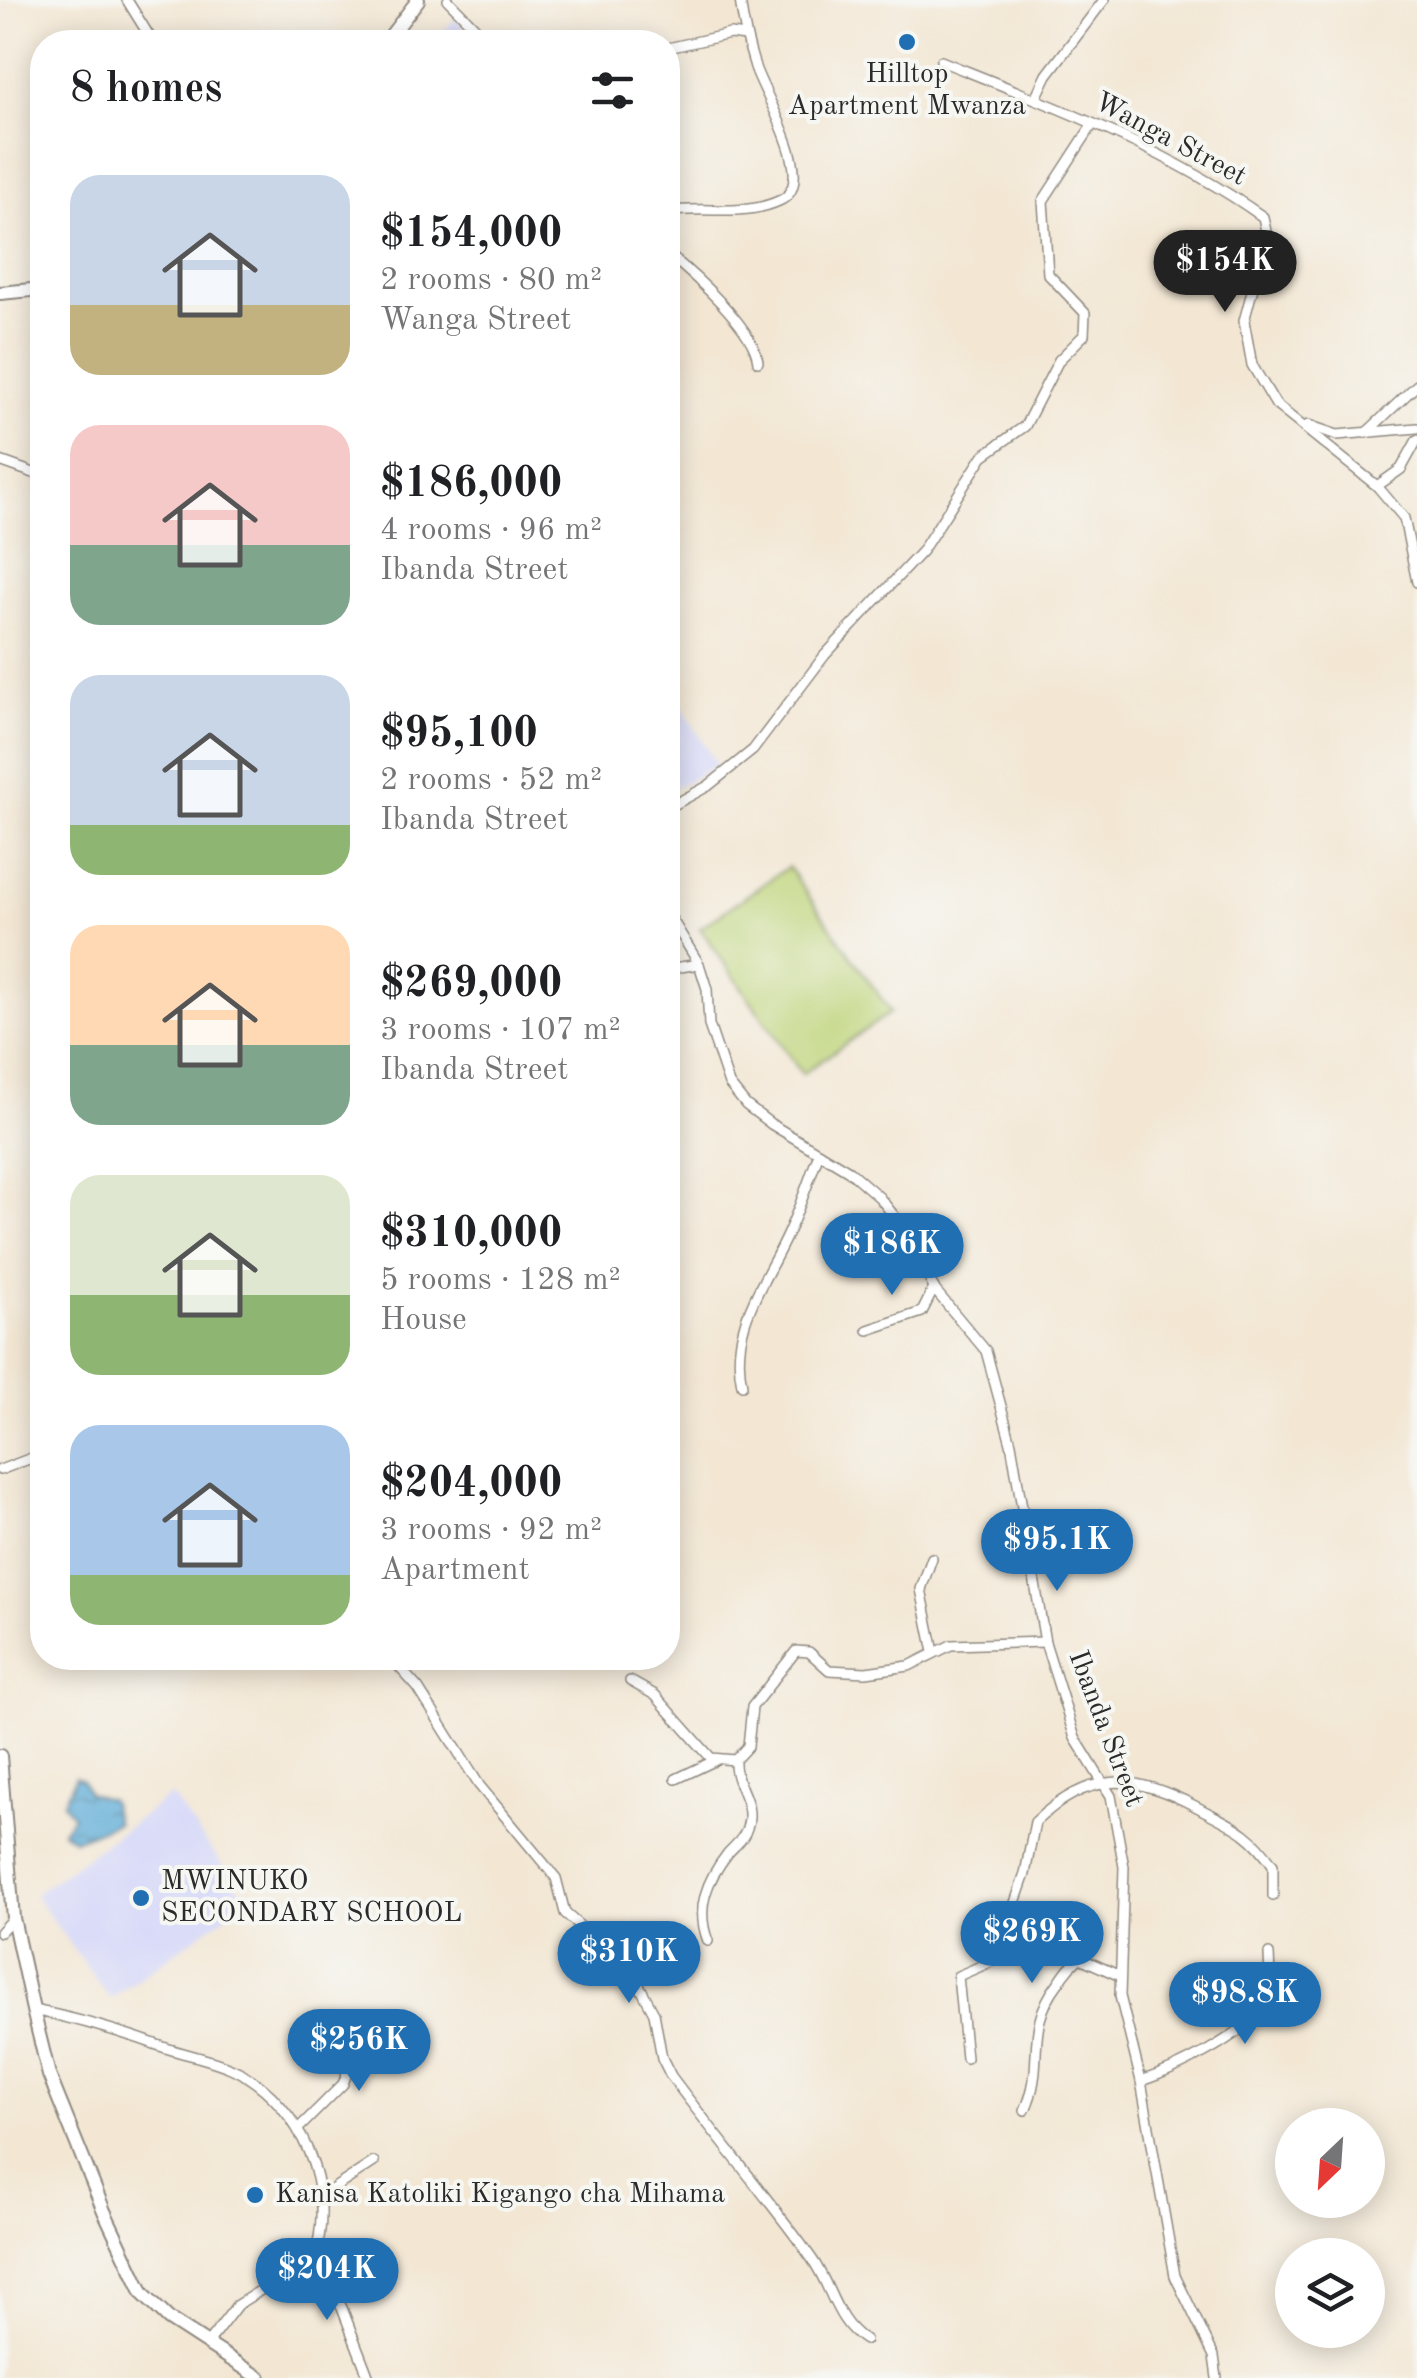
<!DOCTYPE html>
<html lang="en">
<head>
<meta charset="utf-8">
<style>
	body { margin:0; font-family:"Old Standard TT",serif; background:#f2f2f2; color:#202124; height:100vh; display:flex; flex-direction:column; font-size:38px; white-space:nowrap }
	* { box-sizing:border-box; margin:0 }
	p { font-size:32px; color:#757577 }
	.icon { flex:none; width:55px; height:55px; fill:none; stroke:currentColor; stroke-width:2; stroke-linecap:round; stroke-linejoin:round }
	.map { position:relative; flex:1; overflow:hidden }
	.side { position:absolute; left:30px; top:30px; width:650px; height:1640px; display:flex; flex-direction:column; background:#fff; border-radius:40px; box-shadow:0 5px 25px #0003 }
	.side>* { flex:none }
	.needle { width:65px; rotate:205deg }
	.tools { position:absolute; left:1275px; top:2108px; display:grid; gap:20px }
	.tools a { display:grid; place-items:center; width:110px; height:110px; border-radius:50%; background:#fff; box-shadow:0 5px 25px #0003; font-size:50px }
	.price { position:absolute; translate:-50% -85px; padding:0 22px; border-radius:35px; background:#1f6fb2; color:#fff; font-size:32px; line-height:65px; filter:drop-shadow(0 2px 5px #0008) }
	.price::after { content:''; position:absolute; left:50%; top:60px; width:30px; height:22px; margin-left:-15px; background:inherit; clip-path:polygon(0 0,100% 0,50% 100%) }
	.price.on { background:#222; color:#fff }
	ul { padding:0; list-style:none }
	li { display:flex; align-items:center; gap:30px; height:250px; padding:0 40px }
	li span { display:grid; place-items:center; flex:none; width:280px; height:200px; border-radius:30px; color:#555 }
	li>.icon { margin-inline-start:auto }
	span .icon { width:120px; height:120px; fill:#fffc; stroke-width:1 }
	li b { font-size:42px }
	h2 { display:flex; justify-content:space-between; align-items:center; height:120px; padding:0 40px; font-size:42px }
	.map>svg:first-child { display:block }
</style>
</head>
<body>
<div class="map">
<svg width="1417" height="2378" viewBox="0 0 1417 2378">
	<defs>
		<pattern id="water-ripples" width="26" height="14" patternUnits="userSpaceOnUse" patternTransform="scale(2.5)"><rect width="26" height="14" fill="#5dacd7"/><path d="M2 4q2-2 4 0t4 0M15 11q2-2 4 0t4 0" fill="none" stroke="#4d8caf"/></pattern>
	</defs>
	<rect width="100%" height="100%" fill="#f6f6f2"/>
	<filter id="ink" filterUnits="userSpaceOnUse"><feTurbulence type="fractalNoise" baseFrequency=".01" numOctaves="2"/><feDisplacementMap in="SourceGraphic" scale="20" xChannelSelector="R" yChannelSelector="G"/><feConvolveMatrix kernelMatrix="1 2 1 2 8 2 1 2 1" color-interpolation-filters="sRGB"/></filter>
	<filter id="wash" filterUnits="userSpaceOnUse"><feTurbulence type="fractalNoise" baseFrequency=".0048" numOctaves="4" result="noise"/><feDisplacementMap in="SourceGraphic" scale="40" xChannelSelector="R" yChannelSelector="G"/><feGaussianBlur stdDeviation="2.25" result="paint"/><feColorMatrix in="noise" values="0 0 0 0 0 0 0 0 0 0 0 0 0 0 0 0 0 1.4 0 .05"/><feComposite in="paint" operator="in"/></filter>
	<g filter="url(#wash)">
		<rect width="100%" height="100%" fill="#f3e7d4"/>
		<!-- built -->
		<g fill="#d6d8f9">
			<polygon points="456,19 475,42 431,42"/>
			<polygon points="668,684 717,765 668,791"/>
			<polygon points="171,1795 248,1900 110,1999 34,1895"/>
		</g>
		<!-- pitch -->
		<polygon fill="#bed478" stroke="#748052" stroke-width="2.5" points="788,867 891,1012 802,1074 700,928"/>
		<!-- water -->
		<polygon fill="url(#water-ripples)" stroke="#446c81" stroke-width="2.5" points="75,1777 82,1780 88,1793 110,1800 116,1823 74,1840 62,1831 73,1816 63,1803"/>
	</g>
	<g filter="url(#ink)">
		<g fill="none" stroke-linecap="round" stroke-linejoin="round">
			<!-- street casing -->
			<g stroke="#8f8980" stroke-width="12">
				<g id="street">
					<polyline points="127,0 153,42"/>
					<polyline points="448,0 489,42"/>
					<polyline points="668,48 730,34 746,36"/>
					<path d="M941 61C1051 105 1166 148 1263 217L1267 236 1244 321 1252 365 1276 405 1377 486 1404 518 1417 582"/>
					<polyline points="1037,96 1047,75 1104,0"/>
					<path d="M668 212C705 205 744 218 781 200 819 181 764 95 755 67 748 45 743 23 740 0"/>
					<path d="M668 254C694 275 755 329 758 362"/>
					<polyline points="1308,425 1337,435 1417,428"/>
					<polyline points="1366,433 1417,385"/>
					<polyline points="0,461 42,476"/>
					<polyline points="1377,486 1401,469 1417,440"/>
					<polyline points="668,808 708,786 753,750 825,655 922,551 983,456 1025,426 1059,360 1084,335 1085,313 1048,274 1043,201 1093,124"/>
					<polyline points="668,913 699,964 707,989 709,1025 729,1084 746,1105 771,1124 849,1171 879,1197 899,1222 935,1290 986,1351 1011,1443 1045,1642 1075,1738 1111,1796 1124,1867 1120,1996 1141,2081 1175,2276 1214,2356 1217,2378"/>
					<polyline points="668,969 699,964"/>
					<polyline points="868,1330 922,1312 934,1288"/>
					<path d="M742 1385C729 1325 765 1284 788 1233 800 1207 809 1180 819 1153"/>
					<polyline points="0,1470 42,1454"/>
					<polyline points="932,1558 921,1589 934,1652"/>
					<path d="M391 1658 418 1688 479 1785 556 1878 565 1913 632 1972 654 2013 662 2058 671 2076C717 2138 767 2196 812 2259 832 2287 835 2321 865 2340"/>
					<polyline points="630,1681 655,1695 711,1758 735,1760"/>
					<polyline points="676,1779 716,1760"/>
					<polyline points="0,1932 13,1918"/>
					<path d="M708 1941C695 1908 707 1880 728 1853 735 1845 744 1839 747 1828 756 1801 733 1785 735 1760L748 1746 752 1707 796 1651 809 1652 829 1670 866 1672 909 1666 951 1645 1045 1642"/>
					<path d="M33 2010C79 2019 122 2032 166 2048 190 2056 217 2060 239 2072 302 2106 337 2190 314 2257L237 2305 208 2343"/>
					<path d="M966 2058 958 1976 995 1960 1025 1874 1035 1822C1089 1771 1132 1773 1195 1806 1232 1826 1249 1830 1273 1865V1896"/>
					<path d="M1141 2081C1174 2070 1241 2038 1261 2008 1271 1993 1270 1971 1269 1954"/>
					<path d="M1025 2110C1047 2063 1022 2030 1059 1982 1065 1973 1071 1964 1080 1958L1120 1976"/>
					<polyline points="298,2129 343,2084 365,2025"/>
					<polyline points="322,2196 374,2162"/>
					<polyline points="314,2257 342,2308 369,2378"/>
				</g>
			</g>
			<!-- secondary casing -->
			<g stroke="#8f8980" stroke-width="16">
				<g id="secondary">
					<polyline points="386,42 418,0"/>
					<polyline points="0,293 42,289"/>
					<polyline points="0,1756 13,1918 33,2010 49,2075 104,2211 143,2294 169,2319 260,2378"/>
				</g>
			</g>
			<!-- street -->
			<use href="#street" stroke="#fff" stroke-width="9"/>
			<!-- secondary -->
			<use href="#secondary" stroke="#fff" stroke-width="12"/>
		</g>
	</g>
	<!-- markers -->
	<g fill="#1f6fb2" stroke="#f6f6f2" stroke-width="4">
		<circle cx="907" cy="42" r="10"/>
		<circle cx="141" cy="1898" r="10"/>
		<circle cx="255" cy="2195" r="10"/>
	</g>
	<g text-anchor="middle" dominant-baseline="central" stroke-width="8" stroke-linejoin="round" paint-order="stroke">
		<!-- poi labels -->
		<g font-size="28" fill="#2b2b2b" stroke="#f6f6f2" text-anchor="start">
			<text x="907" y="75" text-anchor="middle">Hilltop<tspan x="907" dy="32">Apartment Mwanza</tspan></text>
			<text x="161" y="1882">MWINUKO<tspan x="161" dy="32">SECONDARY SCHOOL</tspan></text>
			<text x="275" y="2195">Kanisa Katoliki Kigango cha Mihama</text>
		</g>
		<!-- street labels -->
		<g font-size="28" fill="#2b2b2b" stroke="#f6f6f2">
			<text transform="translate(1170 140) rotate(28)">Wanga Street</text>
			<text transform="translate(1105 1729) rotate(69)">Ibanda Street</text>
		</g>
	</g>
</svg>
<div class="tools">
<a><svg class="needle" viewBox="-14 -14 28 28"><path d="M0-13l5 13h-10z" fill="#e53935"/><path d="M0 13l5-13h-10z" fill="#757577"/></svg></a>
<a><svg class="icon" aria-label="layers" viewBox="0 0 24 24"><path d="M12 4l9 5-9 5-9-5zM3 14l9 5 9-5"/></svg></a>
</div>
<b class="price on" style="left:1225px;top:315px">$154K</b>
<b class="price" style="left:892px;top:1298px">$186K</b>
<b class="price" style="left:1057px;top:1594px">$95.1K</b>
<b class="price" style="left:1032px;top:1986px">$269K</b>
<b class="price" style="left:629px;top:2006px">$310K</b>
<b class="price" style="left:1245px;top:2047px">$98.8K</b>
<b class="price" style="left:359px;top:2094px">$256K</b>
<b class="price" style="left:327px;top:2323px">$204K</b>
<section class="side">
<h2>8 homes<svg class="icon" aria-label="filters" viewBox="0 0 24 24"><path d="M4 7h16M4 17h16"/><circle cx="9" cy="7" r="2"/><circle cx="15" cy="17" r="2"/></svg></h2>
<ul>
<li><span style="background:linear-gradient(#c9d6e8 65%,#c2b280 0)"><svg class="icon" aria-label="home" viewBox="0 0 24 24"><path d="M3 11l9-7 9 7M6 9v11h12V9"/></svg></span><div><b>$154,000</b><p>2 rooms · 80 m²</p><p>Wanga Street</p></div></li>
<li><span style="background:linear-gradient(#f6c9c9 60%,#7fa58c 0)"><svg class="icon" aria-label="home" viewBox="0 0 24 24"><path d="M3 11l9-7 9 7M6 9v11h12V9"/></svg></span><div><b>$186,000</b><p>4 rooms · 96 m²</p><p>Ibanda Street</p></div></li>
<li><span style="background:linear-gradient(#c9d6e8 75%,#8fb573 0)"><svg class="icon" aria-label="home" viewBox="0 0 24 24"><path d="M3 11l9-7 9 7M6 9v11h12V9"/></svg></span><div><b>$95,100</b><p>2 rooms · 52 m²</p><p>Ibanda Street</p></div></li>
<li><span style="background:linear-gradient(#ffd9b3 60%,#7fa58c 0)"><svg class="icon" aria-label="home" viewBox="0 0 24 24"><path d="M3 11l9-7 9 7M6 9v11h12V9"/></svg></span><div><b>$269,000</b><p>3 rooms · 107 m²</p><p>Ibanda Street</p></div></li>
<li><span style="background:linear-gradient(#dfe7d0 60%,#8fb573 0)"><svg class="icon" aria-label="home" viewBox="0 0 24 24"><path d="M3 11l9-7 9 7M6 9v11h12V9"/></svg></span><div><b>$310,000</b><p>5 rooms · 128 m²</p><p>House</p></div></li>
<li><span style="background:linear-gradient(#a9c7e8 75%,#8fb573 0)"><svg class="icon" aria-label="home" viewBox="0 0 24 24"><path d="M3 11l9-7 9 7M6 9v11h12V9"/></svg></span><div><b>$204,000</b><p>3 rooms · 92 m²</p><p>Apartment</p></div></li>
</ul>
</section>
</div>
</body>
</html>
